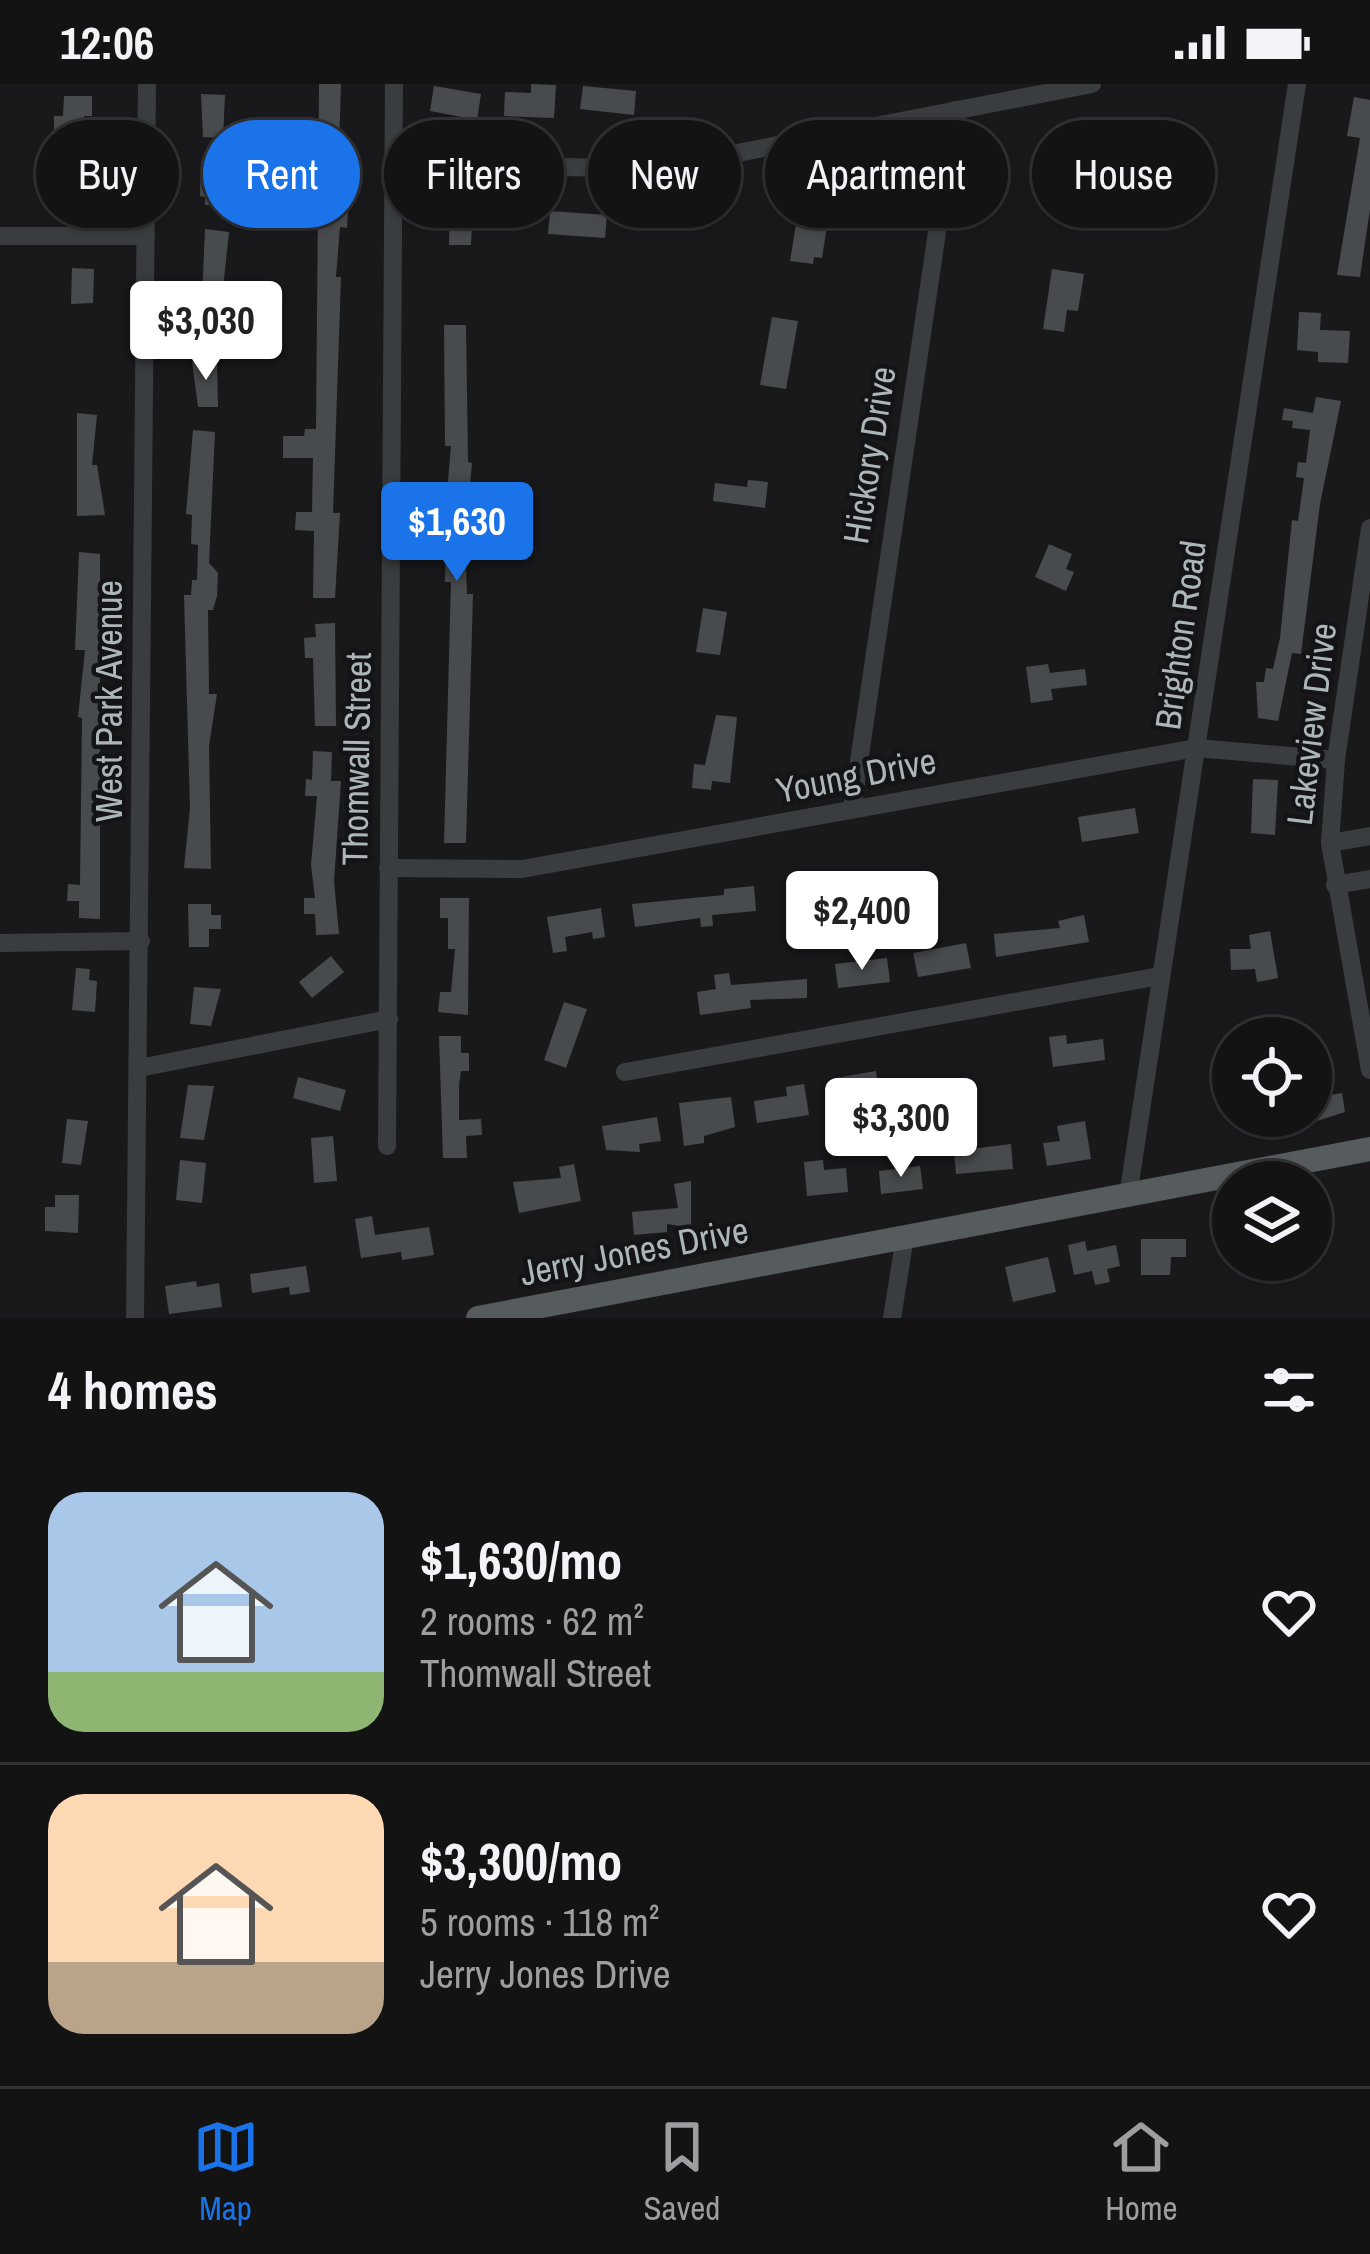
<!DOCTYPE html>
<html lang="en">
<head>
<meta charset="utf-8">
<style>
	body { margin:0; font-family:"Archivo Narrow",sans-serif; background:#1c1c1d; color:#f1f3f6; height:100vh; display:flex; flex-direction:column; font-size:45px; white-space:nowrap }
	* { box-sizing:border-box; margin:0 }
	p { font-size:39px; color:#9d9ea0 }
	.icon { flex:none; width:66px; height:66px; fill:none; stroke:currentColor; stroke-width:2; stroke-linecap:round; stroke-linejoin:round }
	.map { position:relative; height:1234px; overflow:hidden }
	.side { display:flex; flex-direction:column; background:#131314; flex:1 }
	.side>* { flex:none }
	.guide { position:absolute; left:36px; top:36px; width:1299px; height:108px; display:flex; gap:24px }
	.controls { position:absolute; left:1212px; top:933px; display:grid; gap:24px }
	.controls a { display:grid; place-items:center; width:120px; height:120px; border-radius:50%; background:#131314; box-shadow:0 3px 9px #0004,0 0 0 3px #323234; font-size:60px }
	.price { position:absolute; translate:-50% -102px; padding:0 27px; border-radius:12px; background:#fff; color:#222; font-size:39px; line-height:78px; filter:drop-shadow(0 3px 6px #0008) }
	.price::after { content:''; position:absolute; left:50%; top:72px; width:36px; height:27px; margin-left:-18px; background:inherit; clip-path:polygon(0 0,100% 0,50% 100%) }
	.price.on { background:#1a73e8; color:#fff }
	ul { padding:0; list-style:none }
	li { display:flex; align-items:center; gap:36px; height:300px; padding:0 48px }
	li+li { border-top:3px solid #323234 }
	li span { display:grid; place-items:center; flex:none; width:336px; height:240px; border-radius:36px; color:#555 }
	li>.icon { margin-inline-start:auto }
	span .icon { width:144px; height:144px; fill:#fffc; stroke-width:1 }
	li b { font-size:51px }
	h2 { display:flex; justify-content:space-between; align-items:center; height:144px; padding:0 48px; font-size:51px }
	.pill { padding:0 42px; border-radius:54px; background:#131314; box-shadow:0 3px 9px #0004,0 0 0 3px #323234; font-size:42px; line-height:108px }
	.pill.on { background:#1a73e8; color:#fff }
	.status { display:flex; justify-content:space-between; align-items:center; height:84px; padding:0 60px; background:#131314; direction:ltr }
	.status svg { height:33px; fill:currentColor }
	.tab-bar { display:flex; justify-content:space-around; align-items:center; height:168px; border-top:3px solid #323234; background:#131314; font-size:33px; color:#9d9ea0 }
	.tab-bar a { display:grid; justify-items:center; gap:6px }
	.tab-bar .on { color:#1a73e8 }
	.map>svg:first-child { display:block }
</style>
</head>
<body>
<div class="status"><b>12:06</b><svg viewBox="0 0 49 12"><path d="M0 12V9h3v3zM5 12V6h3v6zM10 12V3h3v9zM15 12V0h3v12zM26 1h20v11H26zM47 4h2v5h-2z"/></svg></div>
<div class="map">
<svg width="1370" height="1234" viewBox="0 0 1370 1234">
	<rect width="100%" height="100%" fill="#19191b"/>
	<!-- building -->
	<g fill="#484b4d">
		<polygon points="319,0 341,0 337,125 348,126 347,144 340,143 336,193 341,193 333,429 340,429 335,514 313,514 314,447 295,446 296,428 312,428 313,374 283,374 283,352 304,352 305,345 316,345"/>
		<polygon points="531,0 556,1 554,34 504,32 505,8 531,9"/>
		<polygon points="434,2 481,10 477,36 430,27"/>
		<polygon points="583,2 636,7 634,31 580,25"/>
		<polygon points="201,10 225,11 223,54 203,53"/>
		<polygon points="64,12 92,12 92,32 84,32 84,49 54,48 54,32 63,32"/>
		<polygon points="1354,13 1370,16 1370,125 1360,193 1337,191 1360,54 1347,52"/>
		<polygon points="201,77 226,78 225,91 235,92 235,106 225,106 225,122 205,121 205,113 200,112"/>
		<polygon points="68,80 93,82 89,125 64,122"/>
		<polygon points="1060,88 1100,93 1097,117 1056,120"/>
		<polygon points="792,105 831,116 822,174 814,173 813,180 790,177 798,128 789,126"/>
		<polygon points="450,109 471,109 471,124 486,124 485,141 472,141 471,161 449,161"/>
		<polygon points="550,127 607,131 605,154 548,150"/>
		<polygon points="205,145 229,148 221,224 234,225 234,238 222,237 222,254 193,254 194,239 201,239"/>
		<polygon points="72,184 94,185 93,219 71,220"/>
		<polygon points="1052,185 1084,190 1078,227 1067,226 1064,248 1043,245"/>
		<polygon points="1299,228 1321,229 1320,246 1350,247 1348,279 1318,278 1318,268 1297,266"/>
		<polygon points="772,233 798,237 786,305 760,301"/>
		<polygon points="444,241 466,241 468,378 472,379 465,457 467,510 473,510 466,759 444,759 451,498 445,498 446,458 432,458 432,442 444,443 451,362 445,362"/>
		<polygon points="217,277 218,323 198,323 192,278"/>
		<polygon points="1316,313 1341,317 1320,420 1301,570 1292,569 1278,637 1258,634 1256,598 1264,598 1266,584 1273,585 1280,554 1292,436 1298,437 1304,394 1296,393 1298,378 1306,379 1310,346 1292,344 1293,337 1282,336 1284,324 1313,329"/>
		<polygon points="77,329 97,331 92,381 97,381 105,431 77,432"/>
		<polygon points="193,346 215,348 209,479 218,489 217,512 213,526 208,526 209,610 217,610 209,662 211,785 184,784 190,724 184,511 191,511 192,496 197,496 198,461 191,460 192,431 186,430"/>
		<polygon points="748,396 768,398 765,424 713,417 715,399 747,403"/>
		<polygon points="1049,460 1072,470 1066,485 1074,488 1066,507 1035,493"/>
		<polygon points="79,468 100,470 100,835 79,834 79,817 67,817 68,800 80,801 82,634 78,633 85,566 75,566"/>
		<polygon points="703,524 727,528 720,571 696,568"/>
		<polygon points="335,539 336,642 315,642 313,574 305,574 304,554 316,553 315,540"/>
		<polygon points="1048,580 1050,589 1085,585 1087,601 1051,605 1053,616 1031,619 1026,583"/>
		<polygon points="716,631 737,633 730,699 712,697 711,706 692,704 694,680 705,681"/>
		<polygon points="313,667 332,668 331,697 341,697 334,797 339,850 316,851 315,830 304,830 304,814 315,814 311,781 317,712 305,712 306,695 312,696"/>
		<polygon points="1253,695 1278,696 1275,751 1251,749"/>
		<polygon points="1135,724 1139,749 1082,758 1078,733"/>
		<polygon points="832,787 834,810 798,812 796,789"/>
		<polygon points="754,802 756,827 712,831 713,842 701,843 700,834 635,843 632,820 724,811 724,805"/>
		<polygon points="440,814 469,814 468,931 438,928 440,908 451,908 455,865 448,865 448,834 440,834"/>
		<polygon points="188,820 211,820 211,831 221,831 221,845 209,845 209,863 189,863"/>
		<polygon points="601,824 605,853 593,855 592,848 565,853 567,867 553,869 547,833"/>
		<polygon points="1084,831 1089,858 996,873 994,850 1060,844 1058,837"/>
		<polygon points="1270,847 1278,894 1257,898 1255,885 1231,886 1230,865 1251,865 1249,851"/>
		<polygon points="966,859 971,884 918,893 913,869"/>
		<polygon points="331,872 344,888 312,914 299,898"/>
		<polygon points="887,874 890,898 838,904 835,880"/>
		<polygon points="76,884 90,885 89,896 97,897 95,928 72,926"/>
		<polygon points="729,889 731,901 807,895 807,914 750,916 751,924 700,931 697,908 716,905 714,891"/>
		<polygon points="194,903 221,905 211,942 190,940"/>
		<polygon points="564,918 587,925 566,984 544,976"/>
		<polygon points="1066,951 1067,960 1103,955 1105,976 1053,983 1049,953"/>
		<polygon points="439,952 461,952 461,969 469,969 469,987 461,987 459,1001 459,1036 481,1035 482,1051 466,1052 467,1074 443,1074"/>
		<polygon points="876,987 879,1009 839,1015 836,994"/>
		<polygon points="298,993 346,1006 340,1027 293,1014"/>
		<polygon points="804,1000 809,1031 757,1039 754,1017 787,1012 786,1003"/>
		<polygon points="188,1001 214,1002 204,1056 180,1054"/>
		<polygon points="1342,1009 1345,1028 1311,1039 1311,1014"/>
		<polygon points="731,1013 735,1043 704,1052 704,1059 684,1062 679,1019"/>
		<polygon points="657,1033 661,1057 639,1060 640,1068 606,1066 602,1042"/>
		<polygon points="67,1035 88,1037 81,1081 62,1079"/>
		<polygon points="1085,1037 1091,1075 1047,1082 1043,1059 1060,1057 1057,1042"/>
		<polygon points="333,1052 337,1097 314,1099 311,1054"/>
		<polygon points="1011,1060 1013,1085 956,1090 954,1067"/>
		<polygon points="180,1076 206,1079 202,1119 176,1116"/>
		<polygon points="823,1076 824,1086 846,1084 848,1108 807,1112 804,1078"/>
		<polygon points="574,1080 581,1117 519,1129 513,1098 561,1094 559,1083"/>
		<polygon points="920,1082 923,1105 881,1110 879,1087"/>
		<polygon points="691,1097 691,1144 667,1140 667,1148 634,1151 632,1128 678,1124 674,1100"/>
		<polygon points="55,1111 79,1111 78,1149 45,1147 45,1123 55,1123"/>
		<polygon points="372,1132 375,1151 429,1143 434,1171 402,1176 401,1168 361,1174 355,1135"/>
		<polygon points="1141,1155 1186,1155 1186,1173 1171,1173 1170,1191 1141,1191"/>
		<polygon points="1085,1157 1087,1167 1116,1161 1120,1182 1107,1185 1110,1198 1095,1201 1092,1187 1074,1191 1068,1161"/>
		<polygon points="1048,1173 1056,1208 1013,1218 1005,1183"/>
		<polygon points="306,1182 310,1208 290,1211 289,1203 252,1209 250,1190"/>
		<polygon points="196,1197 197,1203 219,1199 222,1223 169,1230 165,1202"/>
	</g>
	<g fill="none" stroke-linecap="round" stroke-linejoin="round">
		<!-- minor -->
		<g stroke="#3a3d3f" stroke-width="18">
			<polyline points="393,79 655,85 1092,0"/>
			<polyline points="0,152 146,152"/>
			<polyline points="1370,444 1336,676 1330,759 1370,986"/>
			<polyline points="852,725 955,26"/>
			<polyline points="1330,759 1370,752"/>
			<polyline points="388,784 522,785 1196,664 1336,676"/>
			<polyline points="1335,801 1370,795"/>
			<polyline points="0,859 141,857"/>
			<polyline points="139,984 389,935"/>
			<polyline points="625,988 1160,892"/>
			<polyline points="387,1062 394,0"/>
			<polyline points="1128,1112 1297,0"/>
			<polyline points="135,1234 147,0"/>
			<polyline points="892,1234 905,1153"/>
		</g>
		<!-- major -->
		<polyline stroke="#565b5e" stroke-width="24" points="478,1234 1370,1065"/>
	</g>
	<g text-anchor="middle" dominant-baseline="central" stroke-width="9" stroke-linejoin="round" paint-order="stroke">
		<!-- street labels -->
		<g font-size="36" fill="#acb5b9" stroke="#141416">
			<text transform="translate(869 371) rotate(-81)">Hickory Drive</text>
			<text transform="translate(1180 551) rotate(-82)">Brighton Road</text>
			<text transform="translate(109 617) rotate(-90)">West Park Avenue</text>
			<text transform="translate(1311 640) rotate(-83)">Lakeview Drive</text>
			<text transform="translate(356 675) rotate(-89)">Thomwall Street</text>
			<text transform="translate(856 691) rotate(-11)">Young Drive</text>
			<text transform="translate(634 1167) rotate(-11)">Jerry Jones Drive</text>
		</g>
	</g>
</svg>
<div class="controls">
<a><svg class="icon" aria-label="locate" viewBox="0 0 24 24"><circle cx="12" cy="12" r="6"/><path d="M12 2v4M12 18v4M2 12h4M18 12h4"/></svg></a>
<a><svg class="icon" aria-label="layers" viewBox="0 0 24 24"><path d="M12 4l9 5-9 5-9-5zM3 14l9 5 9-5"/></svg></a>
</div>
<b class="price" style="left:206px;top:299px">$3,030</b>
<b class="price on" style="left:457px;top:500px">$1,630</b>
<b class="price" style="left:862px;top:889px">$2,400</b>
<b class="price" style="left:901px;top:1096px">$3,300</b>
<div class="guide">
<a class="pill">Buy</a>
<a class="pill on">Rent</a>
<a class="pill">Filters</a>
<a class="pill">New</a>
<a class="pill">Apartment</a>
<a class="pill">House</a>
</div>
</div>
<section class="side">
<h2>4 homes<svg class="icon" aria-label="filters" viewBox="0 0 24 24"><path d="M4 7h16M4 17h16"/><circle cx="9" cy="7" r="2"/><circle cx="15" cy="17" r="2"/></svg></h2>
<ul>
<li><span style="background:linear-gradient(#a9c7e8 75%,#8fb573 0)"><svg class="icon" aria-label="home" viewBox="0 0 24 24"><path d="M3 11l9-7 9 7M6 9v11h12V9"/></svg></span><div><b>$1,630/mo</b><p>2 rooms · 62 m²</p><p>Thomwall Street</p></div><svg class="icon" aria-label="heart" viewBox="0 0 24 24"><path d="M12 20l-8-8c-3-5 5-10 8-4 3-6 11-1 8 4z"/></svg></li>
<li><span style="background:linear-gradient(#ffd9b3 70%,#b9a48a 0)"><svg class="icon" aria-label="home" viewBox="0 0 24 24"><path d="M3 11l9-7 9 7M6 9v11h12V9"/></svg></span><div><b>$3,300/mo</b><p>5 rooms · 118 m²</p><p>Jerry Jones Drive</p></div><svg class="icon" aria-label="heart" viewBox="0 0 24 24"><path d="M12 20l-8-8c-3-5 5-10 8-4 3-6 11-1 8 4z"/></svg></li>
</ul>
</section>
<nav class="tab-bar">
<a class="on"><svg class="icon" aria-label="map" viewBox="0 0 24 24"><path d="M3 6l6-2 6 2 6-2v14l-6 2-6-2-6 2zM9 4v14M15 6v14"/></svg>Map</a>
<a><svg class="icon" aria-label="saved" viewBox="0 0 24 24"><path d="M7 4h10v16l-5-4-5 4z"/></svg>Saved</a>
<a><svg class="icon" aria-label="home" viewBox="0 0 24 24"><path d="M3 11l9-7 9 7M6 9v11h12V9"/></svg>Home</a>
</nav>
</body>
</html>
